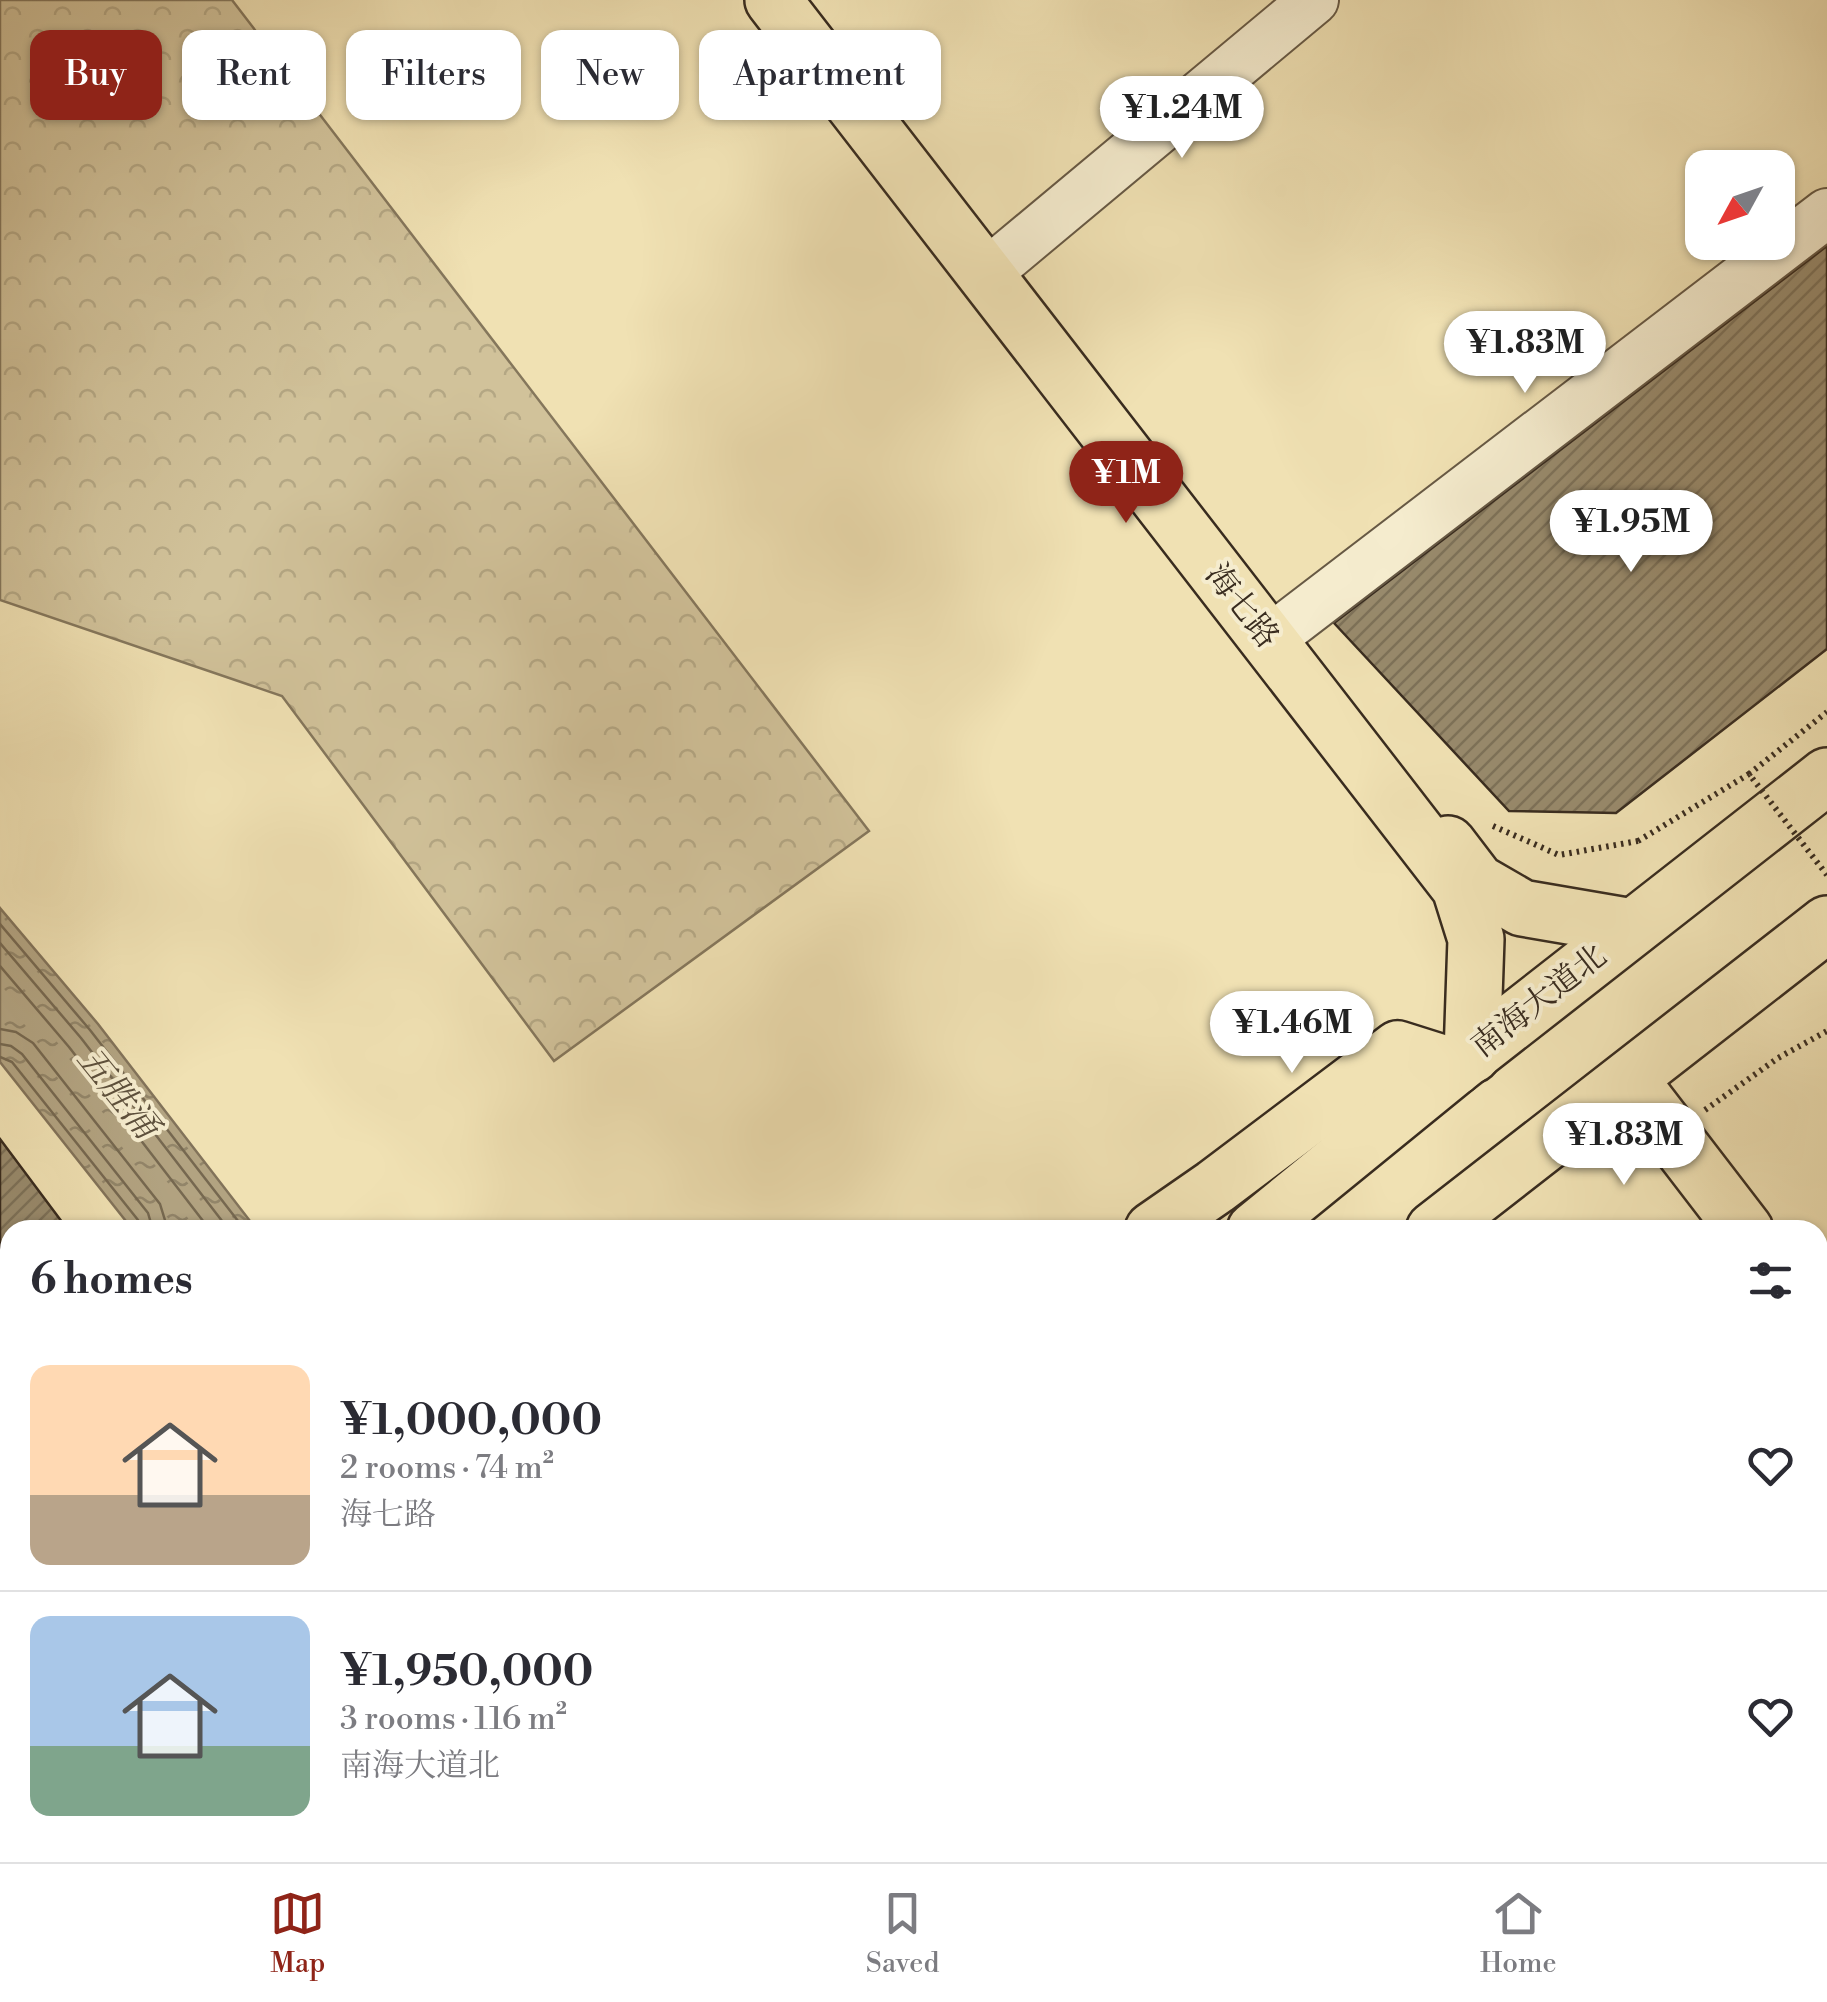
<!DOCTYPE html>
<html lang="en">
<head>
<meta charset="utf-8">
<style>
	body { margin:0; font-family:"Libre Bodoni","Noto Serif SC",serif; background:#f2f2f3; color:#2b2b33; height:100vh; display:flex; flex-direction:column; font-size:38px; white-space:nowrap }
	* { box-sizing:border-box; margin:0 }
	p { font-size:32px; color:#7c7c81 }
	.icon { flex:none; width:55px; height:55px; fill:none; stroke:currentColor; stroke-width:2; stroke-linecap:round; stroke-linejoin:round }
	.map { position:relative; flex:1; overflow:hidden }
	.drawer { position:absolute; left:0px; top:1220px; width:1828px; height:642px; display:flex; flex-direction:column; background:#fff; border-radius:30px 30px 0 0; box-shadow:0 2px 8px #0004 }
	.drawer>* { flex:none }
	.banner { position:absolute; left:30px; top:30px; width:1000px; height:90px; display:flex; gap:20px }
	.needle { width:65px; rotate:230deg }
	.fabs { position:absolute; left:1685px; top:150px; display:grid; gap:20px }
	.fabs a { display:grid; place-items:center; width:110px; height:110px; border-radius:20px; background:#fff; box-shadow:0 2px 8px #0004; font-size:50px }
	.price { position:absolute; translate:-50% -85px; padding:0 22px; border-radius:35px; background:#fff; color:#222; font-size:32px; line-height:65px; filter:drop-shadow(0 2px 5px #0008) }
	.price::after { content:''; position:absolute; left:50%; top:60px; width:30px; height:22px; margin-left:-15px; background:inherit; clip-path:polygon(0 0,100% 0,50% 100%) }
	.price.on { background:#8f2418; color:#fff }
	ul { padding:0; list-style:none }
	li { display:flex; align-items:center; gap:30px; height:250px; padding:0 30px }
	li+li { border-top:2px solid #e1e1e2 }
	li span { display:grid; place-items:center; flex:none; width:280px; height:200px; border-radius:20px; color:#555 }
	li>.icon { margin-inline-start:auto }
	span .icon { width:120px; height:120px; fill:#fffc; stroke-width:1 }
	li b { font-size:42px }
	h2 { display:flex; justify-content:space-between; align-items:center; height:120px; padding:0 30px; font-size:42px }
	.chip { padding:0 35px; border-radius:20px; background:#fff; box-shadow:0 2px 8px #0004; font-size:35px; line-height:90px }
	.chip.on { background:#8f2418; color:#fff }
	.menu { display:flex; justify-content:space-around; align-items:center; height:140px; border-top:2px solid #e1e1e2; background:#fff; font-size:28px; color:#7c7c81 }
	.menu a { display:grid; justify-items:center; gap:5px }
	.menu .on { color:#8f2418 }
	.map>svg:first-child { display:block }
</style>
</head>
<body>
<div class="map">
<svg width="1827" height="1862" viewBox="0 0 1827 1862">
	<defs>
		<pattern id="park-crowns" width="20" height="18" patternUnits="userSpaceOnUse" patternTransform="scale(2.5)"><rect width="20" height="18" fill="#d1c29a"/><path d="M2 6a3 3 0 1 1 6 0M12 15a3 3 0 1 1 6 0" fill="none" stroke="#b4a784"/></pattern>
		<pattern id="water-ripples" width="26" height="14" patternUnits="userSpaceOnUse" patternTransform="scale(2.5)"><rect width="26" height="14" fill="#b2a381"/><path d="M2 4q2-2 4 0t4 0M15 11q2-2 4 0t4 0" fill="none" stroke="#928569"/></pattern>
		<pattern id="building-hatch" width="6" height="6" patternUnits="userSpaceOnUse" patternTransform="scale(2.5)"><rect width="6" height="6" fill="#988a6c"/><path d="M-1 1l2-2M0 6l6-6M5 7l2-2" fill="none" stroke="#7d7158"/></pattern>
	</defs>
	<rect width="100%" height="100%" fill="#f0e1b3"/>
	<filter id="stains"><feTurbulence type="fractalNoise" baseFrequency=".002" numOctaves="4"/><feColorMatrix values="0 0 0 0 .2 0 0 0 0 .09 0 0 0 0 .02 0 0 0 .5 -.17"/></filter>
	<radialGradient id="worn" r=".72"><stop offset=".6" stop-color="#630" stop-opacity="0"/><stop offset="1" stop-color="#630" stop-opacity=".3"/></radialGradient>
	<!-- park -->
	<g fill="url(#park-crowns)" stroke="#85775c" stroke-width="2.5">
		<polygon points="0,0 232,0 869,831 554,1061 282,696 0,600"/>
		<polygon points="10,1743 10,1852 860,1852 867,1862 0,1862 0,1744"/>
	</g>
	<!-- water -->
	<polygon fill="url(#water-ripples)" stroke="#82735a" stroke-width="2.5" points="0,908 98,1024 257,1230 133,1230 0,1062"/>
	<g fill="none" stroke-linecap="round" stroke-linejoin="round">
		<!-- shore -->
		<g stroke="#766850" stroke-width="2.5">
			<polyline points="0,924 90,1030 245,1230"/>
			<polyline points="0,943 81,1038 229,1230"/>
			<polyline points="0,966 69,1047 210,1230"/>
			<polyline points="0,1029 16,1032 33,1043 160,1204 168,1230"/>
			<polyline points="0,1044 11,1046 22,1054 148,1213 153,1230"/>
			<polyline points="0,1057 12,1062 138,1220 140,1230"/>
		</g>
	</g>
	<!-- building -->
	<g fill="url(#building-hatch)" stroke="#392c1f" stroke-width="2.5">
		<polygon points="1827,246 1827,649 1616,813 1509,811 1334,623"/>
		<polygon points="0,1139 68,1230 10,1230 10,1482 0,1483"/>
	</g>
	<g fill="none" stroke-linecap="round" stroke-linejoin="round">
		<!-- minor casing -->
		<g stroke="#675944" stroke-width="52">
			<g id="minor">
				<polyline points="1000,262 1314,0"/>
				<polyline points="1269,640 1827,213"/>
				<polyline points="0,1707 10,1708"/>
			</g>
		</g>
		<!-- major casing -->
		<g stroke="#392c1f" stroke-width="60">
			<g id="major">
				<polyline points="773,0 1460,888 1476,939 1472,1055"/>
				<polyline points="1448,844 1477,882 1522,908 1633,927"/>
				<polyline points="1629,1079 1745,1230"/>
				<polyline points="1153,1230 1215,1187 1398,1049 1455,1067"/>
				<polyline points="1818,1325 1827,1337"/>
				<polyline points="1818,1373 1827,1386"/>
				<polyline points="0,1848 10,1848"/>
			</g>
		</g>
		<!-- highway casing -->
		<g stroke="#392c1f" stroke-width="60">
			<g id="highway">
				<polyline points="1255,1230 1455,1067 1827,776"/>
				<polyline points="1434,1230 1827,924"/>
				<polyline points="259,1862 295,1852"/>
				<polyline points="454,1862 467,1852"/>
				<polyline points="620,1862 633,1852"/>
				<polyline points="698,1862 708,1852"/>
			</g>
		</g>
		<!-- path -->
		<g stroke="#392c1f" stroke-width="6" stroke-dasharray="2.5 5" stroke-linecap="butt">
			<polyline points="1749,774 1827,712"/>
			<polyline points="1493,826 1559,855 1638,841"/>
			<polyline points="1705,1110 1778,1058 1827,1031"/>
		</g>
		<!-- minor -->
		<use href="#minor" stroke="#f5ecce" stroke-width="48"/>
		<!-- major -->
		<use href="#major" stroke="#f0e1b3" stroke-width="55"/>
		<!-- highway -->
		<use href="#highway" stroke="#f0e1b3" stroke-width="55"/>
		<!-- path-bridge -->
		<polyline stroke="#392c1f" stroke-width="6" stroke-dasharray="2.5 5" stroke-linecap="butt" points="1638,841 1749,774 1827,875"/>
	</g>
	<g text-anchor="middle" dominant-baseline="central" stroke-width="8" stroke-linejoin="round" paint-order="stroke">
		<!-- street labels -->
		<g font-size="32" fill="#392c1f" stroke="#f5ecce">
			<text transform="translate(1242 606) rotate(52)">海七路</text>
			<text transform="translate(1539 1001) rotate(-38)">南海大道北</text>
		</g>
		<!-- water labels -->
		<g font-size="35" font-style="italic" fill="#5d503c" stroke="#f5ecce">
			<text transform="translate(117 1093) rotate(51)">五胜涌</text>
		</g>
	</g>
	<rect width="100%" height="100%" filter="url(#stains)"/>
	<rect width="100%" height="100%" fill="url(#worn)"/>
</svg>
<div class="fabs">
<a><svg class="needle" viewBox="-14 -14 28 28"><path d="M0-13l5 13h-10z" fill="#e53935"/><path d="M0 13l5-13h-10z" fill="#7c7c81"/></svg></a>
</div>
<b class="price" style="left:1182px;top:161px">¥1.24M</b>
<b class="price" style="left:1525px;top:396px">¥1.83M</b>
<b class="price on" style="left:1126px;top:526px">¥1M</b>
<b class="price" style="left:1631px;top:575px">¥1.95M</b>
<b class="price" style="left:1292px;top:1076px">¥1.46M</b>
<b class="price" style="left:1624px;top:1188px">¥1.83M</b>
<div class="banner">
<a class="chip on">Buy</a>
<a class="chip">Rent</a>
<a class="chip">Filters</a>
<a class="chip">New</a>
<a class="chip">Apartment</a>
</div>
<section class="drawer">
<h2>6 homes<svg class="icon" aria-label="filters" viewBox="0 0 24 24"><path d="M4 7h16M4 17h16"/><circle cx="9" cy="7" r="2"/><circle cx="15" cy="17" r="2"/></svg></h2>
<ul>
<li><span style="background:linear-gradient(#ffd9b3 65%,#b9a48a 0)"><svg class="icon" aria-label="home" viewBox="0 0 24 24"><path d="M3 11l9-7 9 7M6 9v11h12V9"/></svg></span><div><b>¥1,000,000</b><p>2 rooms · 74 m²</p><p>海七路</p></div><svg class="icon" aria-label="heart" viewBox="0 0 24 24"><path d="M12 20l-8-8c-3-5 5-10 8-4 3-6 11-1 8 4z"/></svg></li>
<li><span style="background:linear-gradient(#a9c7e8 65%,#7fa58c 0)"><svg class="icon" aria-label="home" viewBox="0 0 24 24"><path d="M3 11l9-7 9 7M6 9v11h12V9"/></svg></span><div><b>¥1,950,000</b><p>3 rooms · 116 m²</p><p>南海大道北</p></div><svg class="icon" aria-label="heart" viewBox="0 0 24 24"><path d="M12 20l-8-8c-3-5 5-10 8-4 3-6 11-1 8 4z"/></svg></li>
</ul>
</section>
</div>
<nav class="menu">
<a class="on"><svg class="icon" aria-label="map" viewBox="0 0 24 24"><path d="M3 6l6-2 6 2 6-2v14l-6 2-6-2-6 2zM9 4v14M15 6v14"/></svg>Map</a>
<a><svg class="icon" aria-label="saved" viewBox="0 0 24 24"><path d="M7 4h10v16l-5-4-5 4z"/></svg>Saved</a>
<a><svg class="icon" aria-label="home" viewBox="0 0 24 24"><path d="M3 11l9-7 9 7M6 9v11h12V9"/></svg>Home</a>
</nav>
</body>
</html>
